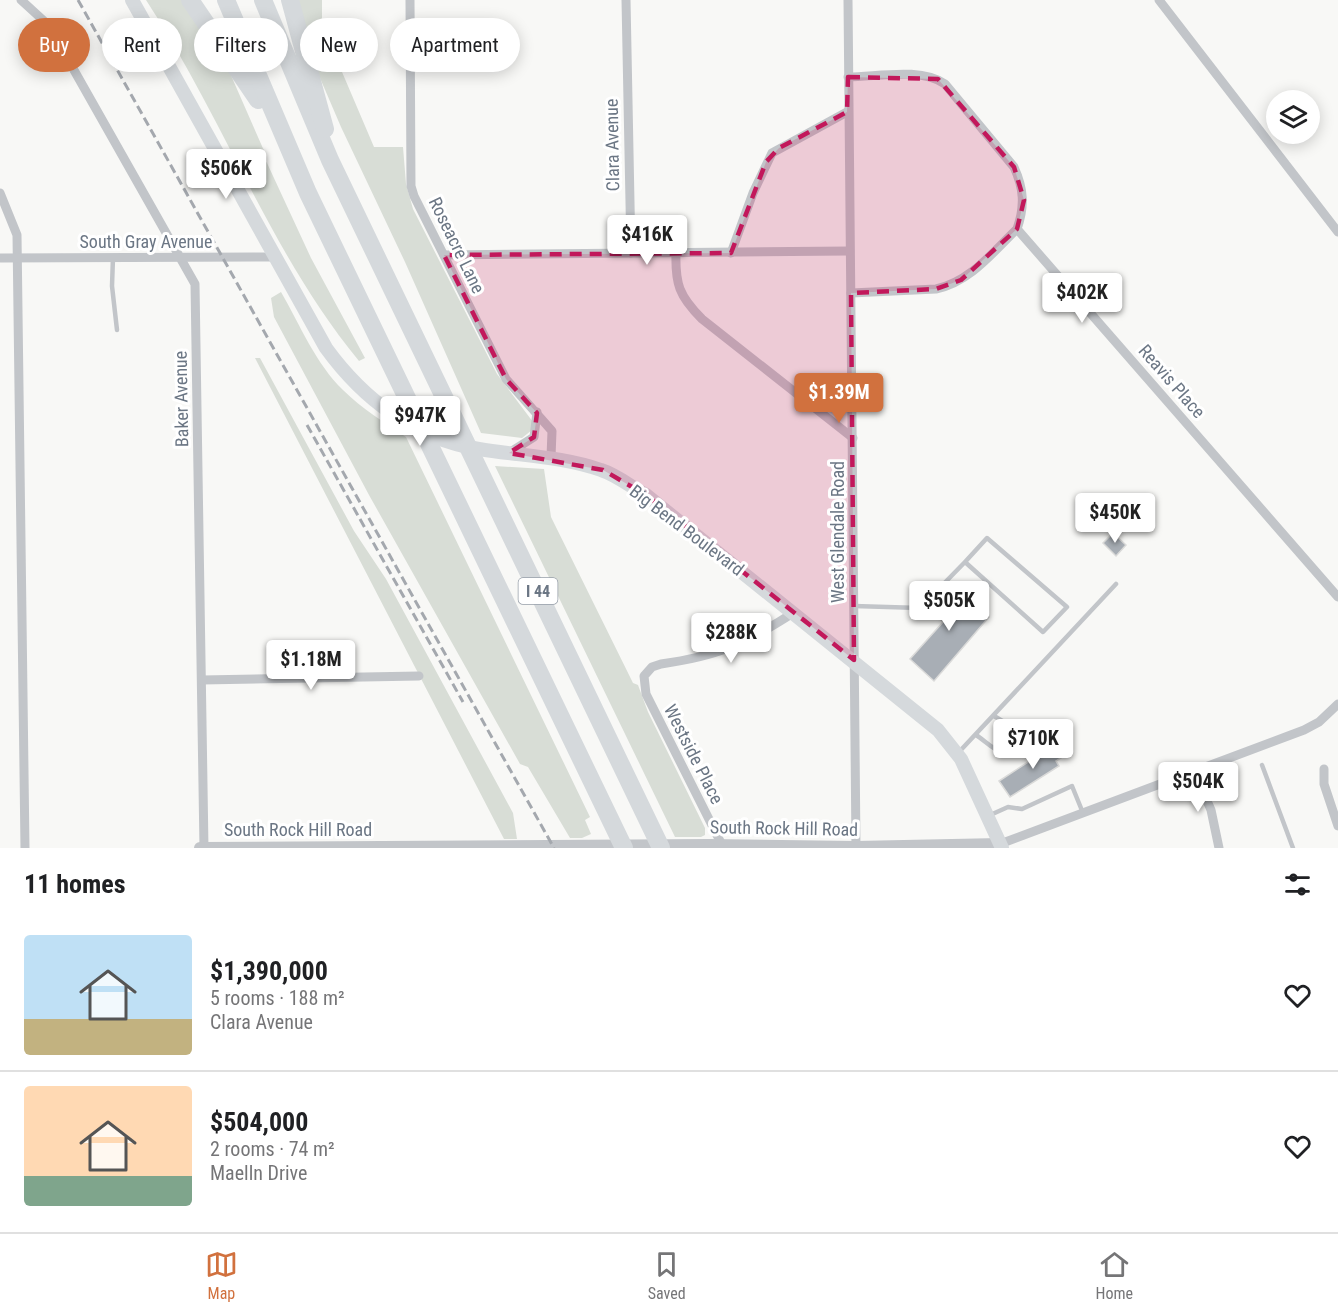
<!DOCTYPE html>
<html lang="en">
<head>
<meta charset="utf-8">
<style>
	body { margin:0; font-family:"Roboto Condensed",sans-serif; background:#f6f6f6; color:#202124; height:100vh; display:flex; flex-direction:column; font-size:22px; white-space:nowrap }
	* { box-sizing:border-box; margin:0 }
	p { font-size:20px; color:#757577 }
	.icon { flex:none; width:33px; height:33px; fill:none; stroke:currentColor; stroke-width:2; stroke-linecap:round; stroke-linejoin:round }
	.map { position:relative; height:848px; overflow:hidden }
	.details { display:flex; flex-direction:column; background:#fff; flex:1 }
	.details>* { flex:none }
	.hud { position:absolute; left:18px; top:18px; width:600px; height:54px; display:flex; gap:12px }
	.tools { position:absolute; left:1266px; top:90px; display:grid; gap:12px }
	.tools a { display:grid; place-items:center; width:54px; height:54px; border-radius:50%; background:#fff; box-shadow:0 3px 15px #0003; font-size:30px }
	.price { position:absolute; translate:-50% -51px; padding:0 14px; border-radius:6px; background:#fff; color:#222; font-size:20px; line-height:39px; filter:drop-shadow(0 2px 3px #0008) }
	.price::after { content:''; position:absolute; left:50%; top:36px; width:18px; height:14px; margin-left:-9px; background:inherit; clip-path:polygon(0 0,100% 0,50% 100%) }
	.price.current { background:#d1713e; color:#fff }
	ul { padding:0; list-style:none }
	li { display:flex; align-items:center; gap:18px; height:150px; padding:0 24px }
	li+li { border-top:2px solid #e0e0e0 }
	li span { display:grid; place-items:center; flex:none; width:168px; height:120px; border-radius:6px; color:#555 }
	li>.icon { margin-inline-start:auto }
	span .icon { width:72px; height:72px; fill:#fffc; stroke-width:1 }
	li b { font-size:26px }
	h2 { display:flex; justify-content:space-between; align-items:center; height:72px; padding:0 24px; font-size:26px }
	.tag { padding:0 21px; border-radius:27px; background:#fff; box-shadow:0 3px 15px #0003; font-size:21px; line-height:54px }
	.tag.current { background:#d1713e; color:#fff }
	.dock { display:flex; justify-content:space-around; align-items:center; height:84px; border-top:2px solid #e0e0e0; background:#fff; font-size:16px; color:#757577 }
	.dock a { display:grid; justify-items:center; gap:3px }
	.dock .current { color:#d1713e }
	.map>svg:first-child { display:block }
</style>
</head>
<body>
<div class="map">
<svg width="1338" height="848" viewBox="0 0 1338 848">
	<rect width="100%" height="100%" fill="#f8f8f6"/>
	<!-- green -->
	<g fill="#d8ddd6">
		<path d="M146 0H186L226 64 265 153 261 156 267 163 311 258 365 358 359 361C270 253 223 117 146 0Z"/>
		<polygon points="296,0 322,0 322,25 374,147 403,147 406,184 413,209 497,374 533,422 532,430 522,438 481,433 405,262 341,127 308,50"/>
		<path d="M281 292C300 325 316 364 343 390 362 409 384 422 406 437L590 817 585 820 591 834 582 838H570L528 767 520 764 369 495 274 317 271 298Z"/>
		<polygon points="255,358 260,358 354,531 386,579 513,813 517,839 504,839"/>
		<polygon points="495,466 544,469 551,517 633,683 638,685 648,712 705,828 705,835 701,837 675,837"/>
	</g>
	<!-- building -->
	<g fill="#a8aeb5" stroke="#dadad9" stroke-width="1.5">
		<polygon points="1113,533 1126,545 1116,556 1103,543"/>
		<polygon points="954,584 989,617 934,681 910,659 943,622 930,610"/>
		<polygon points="1059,742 1067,754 1056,761 1059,766 1010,797 999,781"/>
	</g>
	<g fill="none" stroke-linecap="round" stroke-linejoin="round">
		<!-- service -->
		<g stroke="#c2c5c9" stroke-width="4.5">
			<polyline points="113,257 112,286 117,330"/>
			<polyline points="854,606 920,608 965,562 1043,632 1067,607 987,538 965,562"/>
			<path d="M976 735C984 740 994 751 1004 753 1009 754 1013 753 1017 749 1031 736 1004 722 994 716"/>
			<polyline points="959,752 1116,584"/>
			<polyline points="1262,765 1293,848"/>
			<polyline points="988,816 1008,807 1022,809 1072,786 1083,813"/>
		</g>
		<!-- minor -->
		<g stroke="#c2c5c9" stroke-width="9">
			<polyline points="21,0 44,21 53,33 195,284 204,848"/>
			<polyline points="410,0 411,186 414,196 506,379 552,431 551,457"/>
			<polyline points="626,0 631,253"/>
			<polyline points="848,0 856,848"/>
			<polyline points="1159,0 1338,232"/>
			<path d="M848 77C877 77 920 67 945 84L1014 167C1024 189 1025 206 1017 229L1338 597"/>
			<polyline points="0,193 17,235 25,848"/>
			<path d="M676 252C675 284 679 296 702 319L853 438"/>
			<polyline points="731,253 753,193 772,153 847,112"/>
			<polyline points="444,255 849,251"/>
			<polyline points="0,258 275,257"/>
			<path d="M851 293 936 289C970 282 993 252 1017 229"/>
			<polyline points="509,453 534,437 537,412"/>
			<polyline points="202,680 419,676"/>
			<polyline points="1324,769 1324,784 1338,826"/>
			<polyline points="1194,771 1211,810 1219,848"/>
			<polyline points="1000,844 1304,730 1319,722 1338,704"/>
			<path d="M722 845 646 694 644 676 652 667 661 664C718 656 745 644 793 613"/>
		</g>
		<!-- tertiary -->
		<polyline stroke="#c2c5c9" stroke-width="12" points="200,848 709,845 856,847 1000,844"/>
		<!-- secondary -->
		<path stroke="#d5d9dc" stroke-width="14" d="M132 0 326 348C363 399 415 439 479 449 520 456 561 456 601 470 617 475 631 487 646 495L938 730 961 759 1002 848"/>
		<!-- motorway -->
		<g stroke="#d5d9dc" stroke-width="18">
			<polyline points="190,0 258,100"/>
			<polyline points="226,0 308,193 624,848"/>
			<polyline points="263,0 330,160 661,848"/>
			<polyline points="290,0 325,129"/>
		</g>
		<!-- rail -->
		<g stroke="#a4a8ae" stroke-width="3" stroke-dasharray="9 4.5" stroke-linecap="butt">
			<polyline points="78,0 554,848"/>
			<polyline points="307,425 463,702"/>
		</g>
	</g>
	<!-- marked area -->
	<path fill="#c2185b" fill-opacity="0.2" stroke="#c2185b" stroke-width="4.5" stroke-dasharray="12 8" stroke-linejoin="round" d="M848 77 938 79 1014 167 1024 200 1017 229 961 280 936 289 851 293 854 660 646 495 603 470 509 453 534 437 537 413 506 379 444 255 731 253 766 162 779 148 847 112Z"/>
	<g text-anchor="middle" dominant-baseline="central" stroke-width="6" stroke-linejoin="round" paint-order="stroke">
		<!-- shield labels -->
		<rect fill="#fff" stroke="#979fa9" stroke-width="1.5" x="518.5" y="578" width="39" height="26" rx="4.5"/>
		<g font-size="16" font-weight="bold" fill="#6b7684">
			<text x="538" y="591">I 44</text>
		</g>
		<!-- street labels -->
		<g font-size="18" fill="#6b7684" stroke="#fff">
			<text transform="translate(612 145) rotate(-91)">Clara Avenue</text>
			<text x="146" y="241">South Gray Avenue</text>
			<text transform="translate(457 245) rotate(64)">Roseacre Lane</text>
			<text transform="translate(1172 381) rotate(49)">Reavis Place</text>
			<text transform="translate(181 399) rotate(-91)">Baker Avenue</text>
			<text transform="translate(687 530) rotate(37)">Big Bend Boulevard</text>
			<text transform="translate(837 532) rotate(-90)">West Glendale Road</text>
			<text transform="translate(694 754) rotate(63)">Westside Place</text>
			<text transform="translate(784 828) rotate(1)">South Rock Hill Road</text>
			<text x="298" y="829">South Rock Hill Road</text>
		</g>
	</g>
</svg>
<div class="tools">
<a><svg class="icon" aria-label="layers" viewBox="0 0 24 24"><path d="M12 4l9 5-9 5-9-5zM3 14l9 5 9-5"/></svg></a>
</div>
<b class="price" style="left:226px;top:200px">$506K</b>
<b class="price" style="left:647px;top:266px">$416K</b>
<b class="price" style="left:1082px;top:324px">$402K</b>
<b class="price current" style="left:839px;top:424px">$1.39M</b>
<b class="price" style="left:420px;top:447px">$947K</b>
<b class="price" style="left:1115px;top:544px">$450K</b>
<b class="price" style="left:949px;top:632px">$505K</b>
<b class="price" style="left:731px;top:664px">$288K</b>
<b class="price" style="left:311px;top:691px">$1.18M</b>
<b class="price" style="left:1033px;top:770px">$710K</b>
<b class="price" style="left:1198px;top:813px">$504K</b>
<div class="hud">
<a class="tag current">Buy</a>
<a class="tag">Rent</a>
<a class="tag">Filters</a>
<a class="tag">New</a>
<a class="tag">Apartment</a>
</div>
</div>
<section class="details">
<h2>11 homes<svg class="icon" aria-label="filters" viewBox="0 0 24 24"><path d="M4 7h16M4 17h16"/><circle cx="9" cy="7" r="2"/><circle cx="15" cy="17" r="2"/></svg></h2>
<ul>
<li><span style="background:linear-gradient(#bfe0f5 70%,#c2b280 0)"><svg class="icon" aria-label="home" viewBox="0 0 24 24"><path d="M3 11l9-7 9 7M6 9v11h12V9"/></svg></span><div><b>$1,390,000</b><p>5 rooms · 188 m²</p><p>Clara Avenue</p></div><svg class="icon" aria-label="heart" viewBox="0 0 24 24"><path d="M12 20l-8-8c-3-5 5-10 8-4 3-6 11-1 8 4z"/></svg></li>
<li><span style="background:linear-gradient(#ffd9b3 75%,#7fa58c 0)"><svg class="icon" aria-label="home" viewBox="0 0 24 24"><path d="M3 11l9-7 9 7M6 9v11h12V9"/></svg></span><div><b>$504,000</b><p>2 rooms · 74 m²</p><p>Maelln Drive</p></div><svg class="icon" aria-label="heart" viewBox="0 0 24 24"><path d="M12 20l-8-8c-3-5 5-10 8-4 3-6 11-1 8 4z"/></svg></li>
</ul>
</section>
<nav class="dock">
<a class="current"><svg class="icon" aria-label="map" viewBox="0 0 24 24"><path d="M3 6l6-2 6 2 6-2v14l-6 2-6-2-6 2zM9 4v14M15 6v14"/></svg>Map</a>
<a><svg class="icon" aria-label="saved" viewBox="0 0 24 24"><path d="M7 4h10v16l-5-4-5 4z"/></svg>Saved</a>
<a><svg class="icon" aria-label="home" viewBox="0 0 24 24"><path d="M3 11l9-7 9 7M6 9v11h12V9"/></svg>Home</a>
</nav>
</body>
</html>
